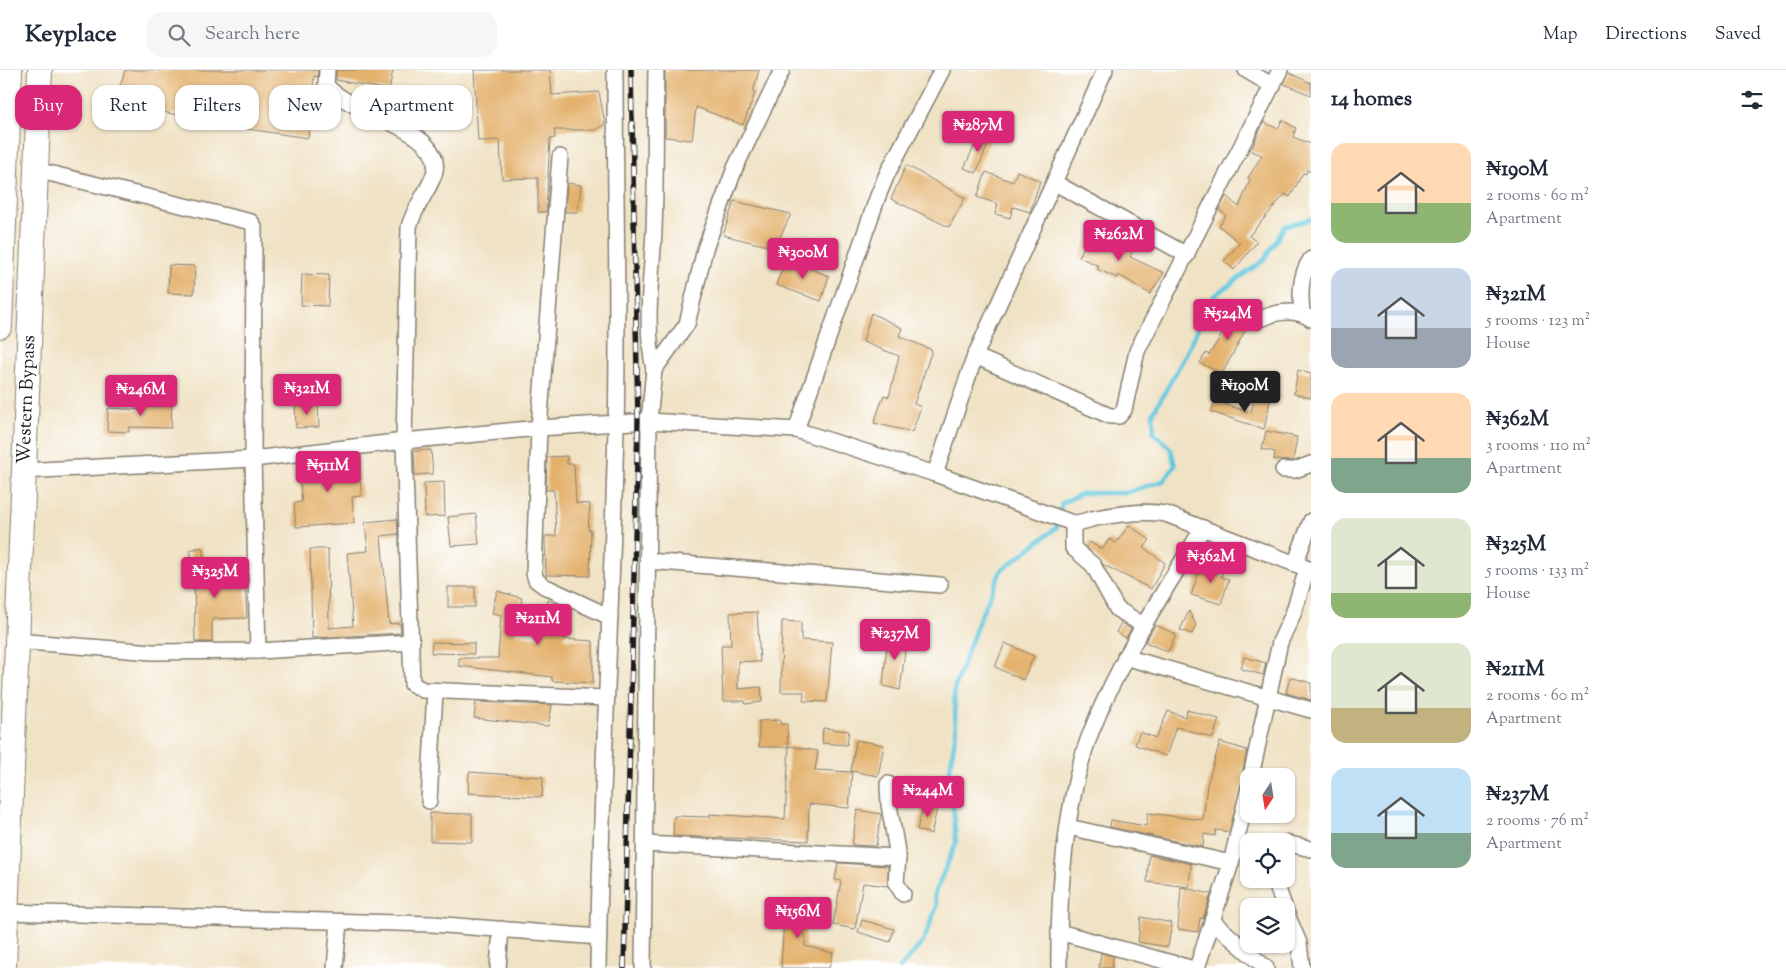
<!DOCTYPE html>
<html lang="en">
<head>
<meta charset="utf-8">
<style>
	body { margin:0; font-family:"Sorts Mill Goudy",serif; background:#f6f6f7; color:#1f2937; height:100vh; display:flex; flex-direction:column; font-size:19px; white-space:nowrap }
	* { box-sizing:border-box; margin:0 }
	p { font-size:16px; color:#747a83 }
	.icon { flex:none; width:28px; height:28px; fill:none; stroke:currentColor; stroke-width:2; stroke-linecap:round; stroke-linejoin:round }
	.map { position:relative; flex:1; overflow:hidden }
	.drawer { display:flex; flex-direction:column; background:#fff; width:475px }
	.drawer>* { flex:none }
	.guide { position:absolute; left:15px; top:15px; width:475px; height:45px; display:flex; gap:10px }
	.needle { width:32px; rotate:192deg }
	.controls { position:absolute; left:1240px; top:698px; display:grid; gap:10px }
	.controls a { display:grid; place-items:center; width:55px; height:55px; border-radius:10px; background:#fff; box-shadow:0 1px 4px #0004; font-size:25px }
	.price { position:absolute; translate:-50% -42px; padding:0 11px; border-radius:5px; background:#db2777; color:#fff; font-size:16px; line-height:32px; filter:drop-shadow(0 1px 2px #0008) }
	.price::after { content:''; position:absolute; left:50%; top:30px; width:15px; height:11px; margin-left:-8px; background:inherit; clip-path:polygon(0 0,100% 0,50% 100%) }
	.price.active { background:#222; color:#fff }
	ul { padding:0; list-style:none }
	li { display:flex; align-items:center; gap:15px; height:125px; padding:0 20px }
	li span { display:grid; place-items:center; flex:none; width:140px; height:100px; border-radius:15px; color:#555 }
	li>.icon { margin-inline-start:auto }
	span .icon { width:60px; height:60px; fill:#fffc; stroke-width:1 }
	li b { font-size:21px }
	h2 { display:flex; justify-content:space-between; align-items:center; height:60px; padding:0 20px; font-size:21px }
	.pill { padding:0 18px; border-radius:15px; background:#fff; box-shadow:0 1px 4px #0004; font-size:18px; line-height:45px }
	.pill.active { background:#db2777; color:#fff }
	header { display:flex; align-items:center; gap:30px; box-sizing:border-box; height:70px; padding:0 25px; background:#fff; border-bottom:1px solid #e0e1e3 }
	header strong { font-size:24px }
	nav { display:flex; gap:28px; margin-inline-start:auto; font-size:18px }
	.search { width:350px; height:45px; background:#f6f6f7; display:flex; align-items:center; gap:12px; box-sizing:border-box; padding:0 18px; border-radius:15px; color:#747a83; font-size:19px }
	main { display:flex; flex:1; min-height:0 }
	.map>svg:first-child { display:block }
</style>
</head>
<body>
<header>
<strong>Keyplace</strong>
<div class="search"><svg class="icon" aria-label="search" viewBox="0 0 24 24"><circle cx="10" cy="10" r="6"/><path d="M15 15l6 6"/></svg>Search here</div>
<nav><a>Map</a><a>Directions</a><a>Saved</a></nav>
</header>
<main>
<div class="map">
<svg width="1311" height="898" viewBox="0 0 1311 898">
	<rect width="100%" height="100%" fill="#fff"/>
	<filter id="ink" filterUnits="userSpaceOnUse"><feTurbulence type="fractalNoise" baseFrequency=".02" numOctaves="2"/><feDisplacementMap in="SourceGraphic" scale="10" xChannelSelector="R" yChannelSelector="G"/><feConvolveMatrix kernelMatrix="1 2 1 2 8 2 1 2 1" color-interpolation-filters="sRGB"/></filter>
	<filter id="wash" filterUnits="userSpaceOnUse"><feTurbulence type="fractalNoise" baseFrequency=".0096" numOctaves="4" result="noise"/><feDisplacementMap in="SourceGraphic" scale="20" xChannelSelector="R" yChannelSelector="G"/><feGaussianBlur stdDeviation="1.12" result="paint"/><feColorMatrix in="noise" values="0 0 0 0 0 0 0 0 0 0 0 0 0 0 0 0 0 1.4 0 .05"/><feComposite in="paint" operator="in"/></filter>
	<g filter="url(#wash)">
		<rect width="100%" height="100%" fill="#f0e2c4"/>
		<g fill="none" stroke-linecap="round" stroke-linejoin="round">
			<!-- stream -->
			<polyline stroke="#61c8de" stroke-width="4.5" points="900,898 923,872 937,836 934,825 956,773 950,698 956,662 954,619 979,550 1001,501 1056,458 1062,433 1083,423 1125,423 1163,411 1175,396 1171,379 1154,363 1153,343 1184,288 1214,226 1264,190 1285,156 1311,149"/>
		</g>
		<g id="blocks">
			<!-- building -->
			<g fill="#e3b16c">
				<polygon points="125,0 318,0 317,7 314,6 308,68 240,58 115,32"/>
				<polygon points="336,0 393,0 389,20 336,10"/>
				<polygon points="474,0 550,0 552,25 599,22 605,54 595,60 554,60 555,68 550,69 546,142 538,142 538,108 502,109 500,70 478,71"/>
				<polygon points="665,0 759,0 753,22 755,23 743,55 696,37 692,70 665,67"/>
				<polygon points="1289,3 1311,13 1311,25 1284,14"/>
				<polygon points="1282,50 1296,58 1293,67 1311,74 1311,102 1307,100 1306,104 1303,103 1290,127 1285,124 1249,166 1257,172 1234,200 1224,191 1240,173 1219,156 1226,145 1219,140 1226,126 1239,137 1250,110 1248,108 1262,85 1251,81 1256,68 1264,52 1278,59"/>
				<polygon points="981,62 991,68 976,103 964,98"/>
				<polygon points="906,95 965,128 949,157 891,129"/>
				<polygon points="1017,101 1040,111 1030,142 1013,137 1010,148 995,144 998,134 977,127 986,102 1013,112"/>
				<polygon points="567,113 581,115 578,142 565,142"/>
				<polygon points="734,131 791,144 775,178 723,165"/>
				<polygon points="1092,160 1132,183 1130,187 1164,203 1150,224 1119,205 1117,208 1097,199 1099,196 1079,187"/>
				<polygon points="786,189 829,206 821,231 776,215"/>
				<polygon points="169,195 195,196 194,224 168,223"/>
				<polygon points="302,204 329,205 328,236 301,235"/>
				<polygon points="1240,235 1254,244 1222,304 1200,293 1206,283 1209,285"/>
				<polygon points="871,243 902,258 899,266 932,280 914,334 921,337 912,362 874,353 884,325 889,327 899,286 863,272"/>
				<polygon points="1298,300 1311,304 1311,328 1294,324"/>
				<polygon points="1254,328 1270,331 1264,359 1211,342 1215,331 1251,343"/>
				<polygon points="145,329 172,330 171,358 129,357 129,362 107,361 108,338 145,340"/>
				<polygon points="318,333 319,357 296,358 295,334"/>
				<polygon points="1266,361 1297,367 1293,391 1274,390 1275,382 1262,379"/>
				<polygon points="431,380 433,404 415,405 414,381"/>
				<polygon points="567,386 567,394 574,394 576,433 590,434 588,460 591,460 590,506 546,505 545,466 556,466 554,420 546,420 547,387"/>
				<polygon points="357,387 362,426 352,427 354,453 296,457 294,433 302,432 298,396"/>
				<polygon points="444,412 445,446 425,447 424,413"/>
				<polygon points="476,444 479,474 451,476 448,447"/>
				<polygon points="397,449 398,464 381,466 389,554 400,553 401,563 312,568 310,479 328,479 329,558 353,556 347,483 368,481 365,452"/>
				<polygon points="1129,455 1150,470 1144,478 1165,493 1151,519 1104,495 1086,477 1090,472 1102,480 1109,469 1116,473"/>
				<polygon points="202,477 208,509 245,509 247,548 212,549 212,572 195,572 194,499 190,480"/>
				<polygon points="1211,492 1225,497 1221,507 1229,509 1221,534 1191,525 1200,499 1208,501"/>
				<rect x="448" y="517" width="27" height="20"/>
				<polygon points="497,521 522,528 515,564 540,568 548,530 571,539 564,569 593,571 593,613 552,611 552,607 459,596 459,588 498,588 501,545 492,543"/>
				<polygon points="1189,541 1196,555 1192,564 1180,560"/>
				<polygon points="757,542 760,592 738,591 738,619 761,617 762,632 745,634 745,631 723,631 721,575 731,575 730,543"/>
				<polygon points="782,551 801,552 801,570 832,572 827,632 803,631 804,622 781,622"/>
				<polygon points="1121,553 1131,559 1126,568 1116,562"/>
				<polygon points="1155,555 1176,564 1168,582 1145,572"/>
				<polygon points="888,564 907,566 900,620 883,616"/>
				<polygon points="432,572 474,573 474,584 431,583"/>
				<polygon points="1005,573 1034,586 1023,610 995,597"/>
				<polygon points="1244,587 1266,593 1263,605 1241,599"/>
				<polygon points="1290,607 1311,613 1311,630 1286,623"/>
				<polygon points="476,632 552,635 548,656 474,648"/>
				<polygon points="1187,640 1219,649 1213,668 1176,657 1166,686 1135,675 1140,662 1156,668 1168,641 1185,647"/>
				<polygon points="780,650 780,654 787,654 788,677 759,677 759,651"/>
				<polygon points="823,658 849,661 847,675 822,673"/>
				<polygon points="856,670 884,675 878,706 851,701"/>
				<polygon points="1220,672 1247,680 1242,704 1243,710 1229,762 1216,760 1215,766 1204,764 1203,777 1110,757 1111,750 1146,756 1148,743 1203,750 1207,715"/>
				<polygon points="789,676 818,681 815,700 852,702 849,738 809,734 808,771 673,766 674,746 710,747 710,744 785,749"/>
				<polygon points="469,702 543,707 542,727 468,723"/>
				<polygon points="924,732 938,735 931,764 917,760"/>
				<polygon points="857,740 881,744 876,776 852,775"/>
				<polygon points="430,743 472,744 472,772 430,771"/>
				<polygon points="1149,785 1191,794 1189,817 1147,812"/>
				<polygon points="838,793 888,796 888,816 863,813 855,859 833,855 841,811 835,810"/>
				<polygon points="1181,817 1211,824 1203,849 1200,848 1198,862 1178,859"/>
				<polygon points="772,832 806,835 805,876 833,883 829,898 781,898 784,848 770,847"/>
				<polygon points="1141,847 1172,853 1168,877 1138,872"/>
				<polygon points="862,850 894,859 890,872 858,862"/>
				<polygon points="1101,883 1113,886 1112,898 1099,898"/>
			</g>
		</g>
	</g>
	<g filter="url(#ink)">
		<use href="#blocks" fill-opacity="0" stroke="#867f70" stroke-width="1"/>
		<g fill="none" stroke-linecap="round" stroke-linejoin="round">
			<!-- minor casing -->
			<g stroke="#867f70" stroke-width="18">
				<g id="minor">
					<path d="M327 0 326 15C348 44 443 58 435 101 432 116 414 137 409 157L404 371 412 614 423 620 605 628"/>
					<polyline points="1246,0 1273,16"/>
					<polyline points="560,87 539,358 534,503 536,510 544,516 610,547"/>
					<polyline points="36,100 251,152 254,157 253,389 258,581"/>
					<polyline points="1055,113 1187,185"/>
					<path d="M1302 242C1300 223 1300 205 1311 189"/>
					<path d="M1263 248C1278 241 1297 239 1311 249"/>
					<polyline points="975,286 1110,346 1119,346 1124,340 1137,281 1280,0"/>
					<path d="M654 300C644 253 652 207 654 160 656 107 655 53 656 0"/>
					<polyline points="796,360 878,126 887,104 942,0"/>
					<polyline points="1283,400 1295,400 1311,394"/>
					<path d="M22 401 253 389 404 371 539 358 649 351 796 360 935 404 1073 453C1082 453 1087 450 1096 448 1118 444 1144 440 1166 444L1311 500"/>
					<polyline points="935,404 975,286 1105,0"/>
					<polyline points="1073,453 1073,478 1093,495 1117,539 1143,555"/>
					<polyline points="648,491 940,515"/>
					<polyline points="1295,494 1311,451"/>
					<polyline points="16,571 152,582 258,581 412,572"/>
					<polyline points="1125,587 1311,640"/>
					<polyline points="1251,706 1280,572 1293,544 1307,499"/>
					<polyline points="888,714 889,735 898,787 896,813 903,824"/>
					<polyline points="429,731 435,621"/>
					<polyline points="1068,757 1231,793"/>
					<polyline points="1286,773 1311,779"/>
					<polyline points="645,774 898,787"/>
					<polyline points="1278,809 1278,819 1284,836"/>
					<polyline points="6,842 432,854 599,867"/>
					<polyline points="1286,842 1299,873 1302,898"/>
					<polyline points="1212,851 1266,898"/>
					<polyline points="1059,862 1190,898"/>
					<polyline points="335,898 339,852"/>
					<polyline points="498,898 501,859"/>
					<path d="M598 898C601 717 612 537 616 357 619 238 615 119 615 0"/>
					<polyline points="643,898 649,351 654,300 687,254 705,179 735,98 782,0"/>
					<path d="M1059 898C1058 826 1065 729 1091 662 1120 589 1162 524 1203 458"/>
					<polyline points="1197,898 1231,793 1249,717"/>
				</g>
			</g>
			<!-- primary casing -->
			<g stroke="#867f70" stroke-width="26">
				<g id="primary">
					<polyline points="0,256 10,0"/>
					<path id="s1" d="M4 898 40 0"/>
				</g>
			</g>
			<!-- minor -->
			<use href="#minor" stroke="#fff" stroke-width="15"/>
			<!-- primary -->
			<use href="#primary" stroke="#fff" stroke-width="24"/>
			<!-- rail casing -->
			<g stroke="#1c1c1c" stroke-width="5.5">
				<polyline id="rail" points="624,898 638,351 631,0"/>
			</g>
			<!-- rail -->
			<use href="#rail" stroke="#fff" stroke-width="4" stroke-dasharray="11" stroke-linecap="butt"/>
		</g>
	</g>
	<g text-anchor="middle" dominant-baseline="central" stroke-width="4" stroke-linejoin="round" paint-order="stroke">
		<!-- street labels -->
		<g font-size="19" fill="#1c1c1c" stroke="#fff">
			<text stroke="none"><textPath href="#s1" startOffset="569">Western Bypass</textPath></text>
		</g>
	</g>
</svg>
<div class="controls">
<a><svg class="needle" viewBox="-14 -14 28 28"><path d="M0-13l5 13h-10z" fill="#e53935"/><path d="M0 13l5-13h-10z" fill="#747a83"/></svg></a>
<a><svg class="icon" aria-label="locate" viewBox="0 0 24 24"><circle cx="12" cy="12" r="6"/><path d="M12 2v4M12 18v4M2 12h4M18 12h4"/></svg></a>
<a><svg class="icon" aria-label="layers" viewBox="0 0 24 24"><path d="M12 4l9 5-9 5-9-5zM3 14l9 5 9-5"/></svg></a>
</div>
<b class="price" style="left:978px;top:83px">₦287M</b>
<b class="price" style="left:1119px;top:192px">₦262M</b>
<b class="price" style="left:803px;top:210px">₦300M</b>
<b class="price" style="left:1228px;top:271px">₦524M</b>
<b class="price active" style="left:1245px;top:343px">₦190M</b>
<b class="price" style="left:307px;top:346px">₦321M</b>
<b class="price" style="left:141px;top:347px">₦246M</b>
<b class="price" style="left:328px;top:423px">₦511M</b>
<b class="price" style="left:1211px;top:514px">₦362M</b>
<b class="price" style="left:215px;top:529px">₦325M</b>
<b class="price" style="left:538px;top:576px">₦211M</b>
<b class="price" style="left:895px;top:591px">₦237M</b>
<b class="price" style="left:928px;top:748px">₦244M</b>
<b class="price" style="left:798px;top:869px">₦156M</b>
<div class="guide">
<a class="pill active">Buy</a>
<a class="pill">Rent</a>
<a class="pill">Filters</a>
<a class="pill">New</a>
<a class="pill">Apartment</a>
</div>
</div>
<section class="drawer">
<h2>14 homes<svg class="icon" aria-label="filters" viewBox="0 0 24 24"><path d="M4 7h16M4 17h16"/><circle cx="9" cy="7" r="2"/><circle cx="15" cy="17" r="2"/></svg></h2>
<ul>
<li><span style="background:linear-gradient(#ffd9b3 60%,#8fb573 0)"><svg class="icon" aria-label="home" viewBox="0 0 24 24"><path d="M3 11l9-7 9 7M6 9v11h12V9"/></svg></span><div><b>₦190M</b><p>2 rooms · 60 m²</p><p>Apartment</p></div></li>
<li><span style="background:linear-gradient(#c9d6e8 60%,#9aa5b1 0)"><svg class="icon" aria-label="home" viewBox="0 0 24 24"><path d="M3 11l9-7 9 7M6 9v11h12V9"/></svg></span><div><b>₦321M</b><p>5 rooms · 123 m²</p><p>House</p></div></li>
<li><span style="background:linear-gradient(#ffd9b3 65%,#7fa58c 0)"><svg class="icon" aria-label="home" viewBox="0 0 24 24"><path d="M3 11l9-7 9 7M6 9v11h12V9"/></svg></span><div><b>₦362M</b><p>3 rooms · 110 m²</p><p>Apartment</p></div></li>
<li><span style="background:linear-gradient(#dfe7d0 75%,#8fb573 0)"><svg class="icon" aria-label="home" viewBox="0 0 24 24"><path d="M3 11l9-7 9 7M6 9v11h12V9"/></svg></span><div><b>₦325M</b><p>5 rooms · 133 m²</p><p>House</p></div></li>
<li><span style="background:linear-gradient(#dfe7d0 65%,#c2b280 0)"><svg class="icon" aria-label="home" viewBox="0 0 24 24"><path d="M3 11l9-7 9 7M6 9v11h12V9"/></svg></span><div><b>₦211M</b><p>2 rooms · 60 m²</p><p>Apartment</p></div></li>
<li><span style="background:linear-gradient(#bfe0f5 65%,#7fa58c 0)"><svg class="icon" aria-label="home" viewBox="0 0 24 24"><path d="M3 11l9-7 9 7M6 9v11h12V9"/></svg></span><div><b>₦237M</b><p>2 rooms · 76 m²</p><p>Apartment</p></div></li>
</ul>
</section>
</main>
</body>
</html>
